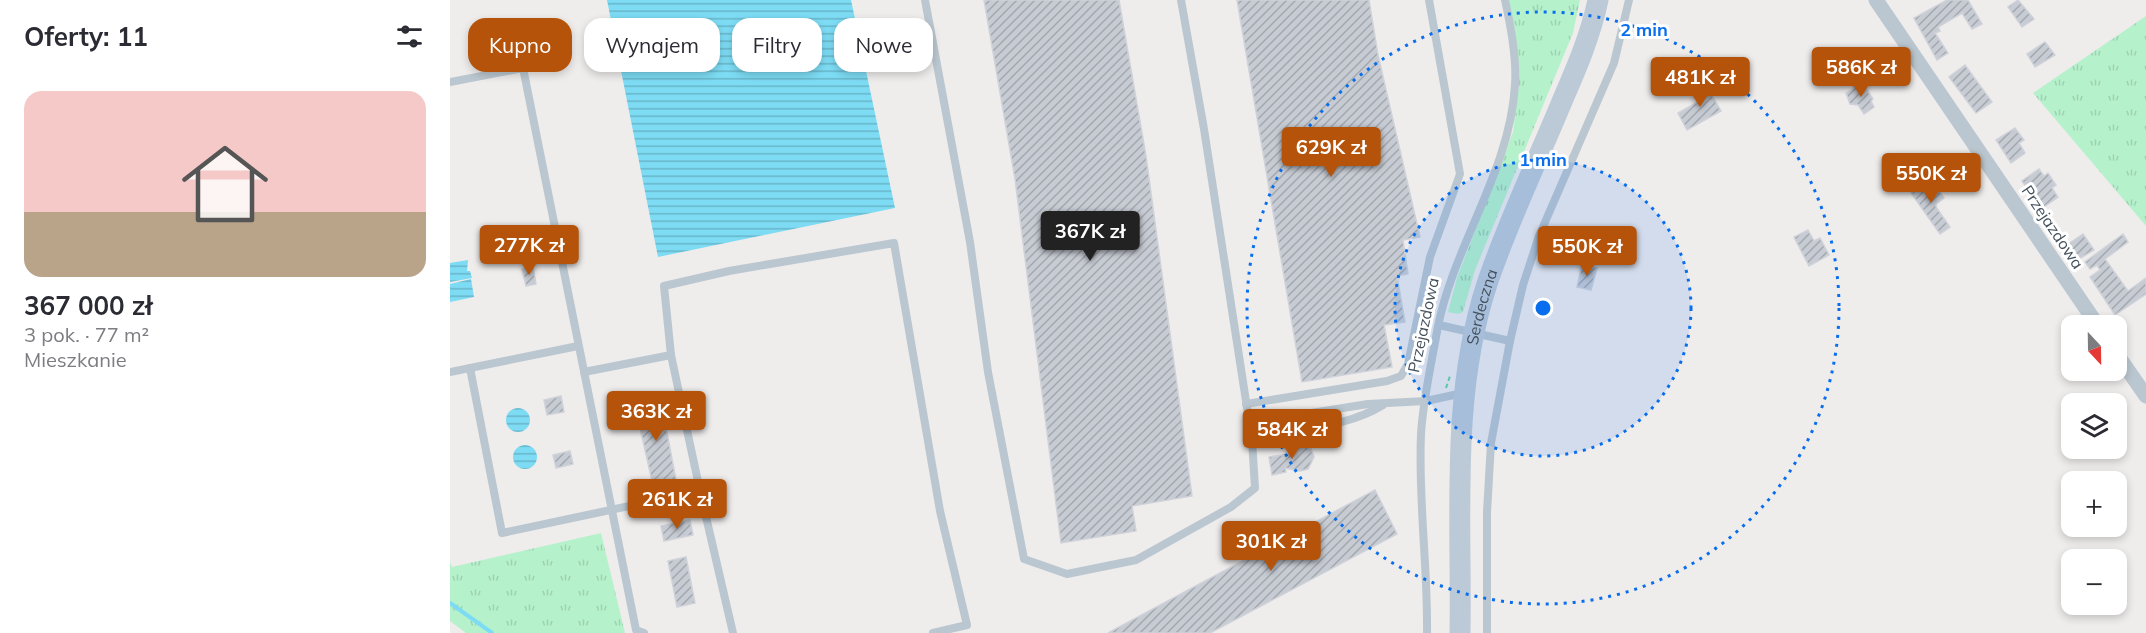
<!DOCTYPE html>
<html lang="pl">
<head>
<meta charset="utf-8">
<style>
	body { margin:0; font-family:Mulish,sans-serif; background:#f2f2f3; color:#2b2b33; height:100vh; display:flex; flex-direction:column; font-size:22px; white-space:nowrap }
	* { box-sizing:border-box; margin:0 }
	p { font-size:20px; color:#7c7c81 }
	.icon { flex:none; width:33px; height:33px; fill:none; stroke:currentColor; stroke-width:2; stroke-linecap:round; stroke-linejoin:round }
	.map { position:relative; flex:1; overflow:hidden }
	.sheet { display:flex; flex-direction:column; background:#fff; width:450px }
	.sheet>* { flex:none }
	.top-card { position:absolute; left:18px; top:18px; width:570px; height:54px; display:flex; gap:12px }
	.needle { width:39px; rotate:158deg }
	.tools { position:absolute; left:1611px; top:315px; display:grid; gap:12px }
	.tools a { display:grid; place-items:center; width:66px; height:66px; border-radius:12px; background:#fff; box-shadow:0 3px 9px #0003; font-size:30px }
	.price { position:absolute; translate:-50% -51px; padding:0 14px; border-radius:6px; background:#b45309; color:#fff; font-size:20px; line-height:39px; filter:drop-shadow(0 2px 3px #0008) }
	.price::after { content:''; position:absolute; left:50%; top:36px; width:18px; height:14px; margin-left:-9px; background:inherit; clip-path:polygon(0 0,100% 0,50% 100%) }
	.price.on { background:#222; color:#fff }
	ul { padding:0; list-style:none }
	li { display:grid; align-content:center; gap:12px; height:318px; padding:0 24px }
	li+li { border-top:2px solid #e1e1e2 }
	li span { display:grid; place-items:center; height:186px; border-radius:18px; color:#555 }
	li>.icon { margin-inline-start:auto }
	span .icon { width:108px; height:108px; fill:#fffc; stroke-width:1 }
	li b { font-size:26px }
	h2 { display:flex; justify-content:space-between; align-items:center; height:72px; padding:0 24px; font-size:26px }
	.tag { padding:0 21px; border-radius:18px; background:#fff; box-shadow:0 3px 9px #0003; font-size:21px; line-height:54px }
	.tag.on { background:#b45309; color:#fff }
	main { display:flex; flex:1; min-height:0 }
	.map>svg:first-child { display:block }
</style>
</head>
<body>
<main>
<section class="sheet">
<h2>Oferty: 11<svg class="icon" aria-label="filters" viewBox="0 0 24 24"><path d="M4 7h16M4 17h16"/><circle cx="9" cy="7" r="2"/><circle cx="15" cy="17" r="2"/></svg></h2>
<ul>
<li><span style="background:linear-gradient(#f6c9c9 65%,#b9a48a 0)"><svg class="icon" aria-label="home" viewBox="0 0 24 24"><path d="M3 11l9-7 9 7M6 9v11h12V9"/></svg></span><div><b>367 000 zł</b><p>3 pok. · 77 m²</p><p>Mieszkanie</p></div></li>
</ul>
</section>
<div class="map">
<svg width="1696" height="633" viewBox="0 0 1696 633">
	<defs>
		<pattern id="grass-tufts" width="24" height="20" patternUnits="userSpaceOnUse" patternTransform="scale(1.5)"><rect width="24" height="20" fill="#b5f2cc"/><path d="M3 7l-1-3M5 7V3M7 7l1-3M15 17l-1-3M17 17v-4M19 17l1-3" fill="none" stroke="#9dd1b1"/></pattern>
		<pattern id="water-rules" width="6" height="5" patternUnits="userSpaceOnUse" patternTransform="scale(1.5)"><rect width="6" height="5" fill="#7ddcf4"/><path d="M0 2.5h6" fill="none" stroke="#68b5c9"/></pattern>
		<pattern id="building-hatch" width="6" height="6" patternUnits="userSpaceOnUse" patternTransform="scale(1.5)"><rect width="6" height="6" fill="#c7cbd3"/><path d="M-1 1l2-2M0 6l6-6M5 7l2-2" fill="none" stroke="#a3a7ae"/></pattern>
	</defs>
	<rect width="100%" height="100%" fill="#efecec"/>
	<!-- grass -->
	<g fill="url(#grass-tufts)">
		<polygon points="1058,0 1130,0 1123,33 1025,270 1013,312 1008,314 998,312 1007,278 1063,132 1069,85 1064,25"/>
		<polygon points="1696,16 1696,226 1583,93"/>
		<polygon points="151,533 175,633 16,633 0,621 0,562 2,567"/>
	</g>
	<!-- water -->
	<g fill="url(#water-rules)">
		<polygon points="157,0 401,0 445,208 208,257"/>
		<polygon points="18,260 17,271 20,271 22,278 0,282 0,263"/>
		<polygon points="21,279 24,297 0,302 0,284"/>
		<circle cx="68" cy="420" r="12"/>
		<circle cx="75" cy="457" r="12"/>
	</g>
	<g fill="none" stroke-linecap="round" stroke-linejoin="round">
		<!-- stream -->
		<polyline stroke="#7ddcf4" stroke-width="4" points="0,603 42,633"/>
	</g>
	<!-- building -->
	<g fill="url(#building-hatch)" stroke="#cfd2d9" stroke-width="1.5">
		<polygon points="534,0 669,0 696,156 742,496 682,506 686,531 611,543 565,179"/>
		<polygon points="787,0 919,0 928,55 970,237 953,240 958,274 947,276 955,322 934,325 942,367 852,382"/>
		<polygon points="1497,0 1518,0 1532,24 1522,29 1512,13 1488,27 1490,31 1485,33 1498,53 1487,60 1464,18"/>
		<polygon points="1568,0 1584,19 1572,27 1558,7"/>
		<polygon points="1595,42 1605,55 1585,67 1577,54"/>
		<polygon points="1515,65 1542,102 1526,113 1499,77"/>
		<polygon points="1251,77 1271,111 1237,130 1228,113 1253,99 1244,82"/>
		<polygon points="1412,83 1423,99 1421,101 1424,107 1414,114 1408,105 1400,104 1396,93 1403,89 1404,85"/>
		<polygon points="1565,128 1574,140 1569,143 1575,153 1561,163 1546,140"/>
		<polygon points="1589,169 1594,176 1598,173 1606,185 1602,188 1608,197 1591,209 1572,181"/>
		<polygon points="1481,179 1494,198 1486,204 1486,207 1500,227 1490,234 1461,193"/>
		<polygon points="1358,230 1364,241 1370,238 1379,255 1359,266 1344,237"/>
		<polygon points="1633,234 1644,250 1627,260 1617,245"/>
		<polygon points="1673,234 1678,242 1655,259 1678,291 1696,278 1696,294 1665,315 1640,277 1650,270 1647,265 1640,269 1635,262"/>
		<polygon points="1132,265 1147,268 1141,290 1127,287"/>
		<polygon points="83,267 86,284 76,286 72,269"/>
		<polygon points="111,396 114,412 97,415 94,400"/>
		<polygon points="210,396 227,485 204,490 184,401"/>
		<polygon points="853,445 861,449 864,457 858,469 850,471 835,468 836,472 822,475 819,457 838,454 845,446"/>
		<polygon points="120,451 123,464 106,468 103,455"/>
		<polygon points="925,490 947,534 760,633 658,633"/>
		<polygon points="240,520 243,535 214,541 211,526"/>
		<polygon points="236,557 245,603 227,607 218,561"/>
	</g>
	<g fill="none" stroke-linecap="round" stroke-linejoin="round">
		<!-- path -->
		<polyline stroke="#6ad39e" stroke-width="2" stroke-dasharray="4.5 3" stroke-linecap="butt" points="996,388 1000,376"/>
		<!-- lane -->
		<g stroke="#bbc7d0" stroke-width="8">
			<polyline points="475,0 520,242 538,372 574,559 617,574 686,560 781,507 805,488 802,440 754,129 731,0"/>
			<polyline points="0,82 73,68 186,630 194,633"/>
			<polyline points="989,325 1060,341"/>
			<polyline points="221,355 214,286 279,271 444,243 490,511 517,625 483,633"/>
			<polyline points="20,368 52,533 250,491 221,355 134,372"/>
			<polyline points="0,372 128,346"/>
			<polyline points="796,404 937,381 951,376 958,364 980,257 1010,174 979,0"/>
			<polyline points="799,423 918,404 976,401 1013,393"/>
			<path d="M802 440C845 428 894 429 933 405"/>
			<polyline points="250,491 283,633"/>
			<path d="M977 633C978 567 968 500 971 434 973 399 982 361 988 326 1005 243 1060 171 1065 85 1067 58 1061 27 1055 0"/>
			<polyline points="1037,633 1037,512 1041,443 1060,341 1073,285 1089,236 1164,63 1179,0"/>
		</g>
		<!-- street -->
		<g stroke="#bbc7d0" stroke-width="15">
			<polyline points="1426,0 1648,326"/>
			<polyline points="1666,353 1696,396"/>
		</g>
		<!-- secondary -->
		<path stroke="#bccad8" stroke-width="21" id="s1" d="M1010 633C1012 518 1000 396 1037 284 1058 221 1088 160 1113 99 1127 67 1141 34 1148 0"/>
	</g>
	<!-- distance rings -->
	<circle cx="1093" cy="308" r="148" fill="#086eed" fill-opacity=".12"/>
	<g fill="none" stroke="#086eed" stroke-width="3" stroke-dasharray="3 6">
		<circle cx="1093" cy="308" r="148"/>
		<circle cx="1093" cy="308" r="296"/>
	</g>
	<g text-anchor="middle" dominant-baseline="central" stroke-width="6" stroke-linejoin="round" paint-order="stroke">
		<!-- street labels -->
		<g font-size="16" fill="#43505b" stroke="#fff">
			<text transform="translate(1603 227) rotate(56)">Przejazdowa</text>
			<text stroke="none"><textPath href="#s1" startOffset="328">Serdeczna</textPath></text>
			<text transform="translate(973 325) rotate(-78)">Przejazdowa</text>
		</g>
	</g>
	<circle cx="1093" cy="308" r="9" fill="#086eed" stroke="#fff" stroke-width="3"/>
	<g font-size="18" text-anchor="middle" font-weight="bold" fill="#086eed" stroke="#fff" stroke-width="6" stroke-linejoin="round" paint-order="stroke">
		<text x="1194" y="36">2 min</text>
		<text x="1093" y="166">1 min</text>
	</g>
</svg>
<div class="tools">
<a><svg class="needle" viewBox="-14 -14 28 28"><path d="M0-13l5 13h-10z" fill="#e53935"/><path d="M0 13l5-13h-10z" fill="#7c7c81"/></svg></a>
<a><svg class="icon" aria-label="layers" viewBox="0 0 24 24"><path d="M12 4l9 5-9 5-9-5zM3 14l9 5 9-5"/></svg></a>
<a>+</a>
<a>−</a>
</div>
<b class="price" style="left:1411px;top:98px">586K zł</b>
<b class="price" style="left:1250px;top:108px">481K zł</b>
<b class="price" style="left:881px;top:178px">629K zł</b>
<b class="price" style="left:1481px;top:204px">550K zł</b>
<b class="price on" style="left:640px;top:262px">367K zł</b>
<b class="price" style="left:79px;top:276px">277K zł</b>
<b class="price" style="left:1137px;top:277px">550K zł</b>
<b class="price" style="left:206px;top:442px">363K zł</b>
<b class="price" style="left:842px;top:460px">584K zł</b>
<b class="price" style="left:227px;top:530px">261K zł</b>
<b class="price" style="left:821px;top:572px">301K zł</b>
<div class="top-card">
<a class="tag on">Kupno</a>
<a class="tag">Wynajem</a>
<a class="tag">Filtry</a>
<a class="tag">Nowe</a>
</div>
</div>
</main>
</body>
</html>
